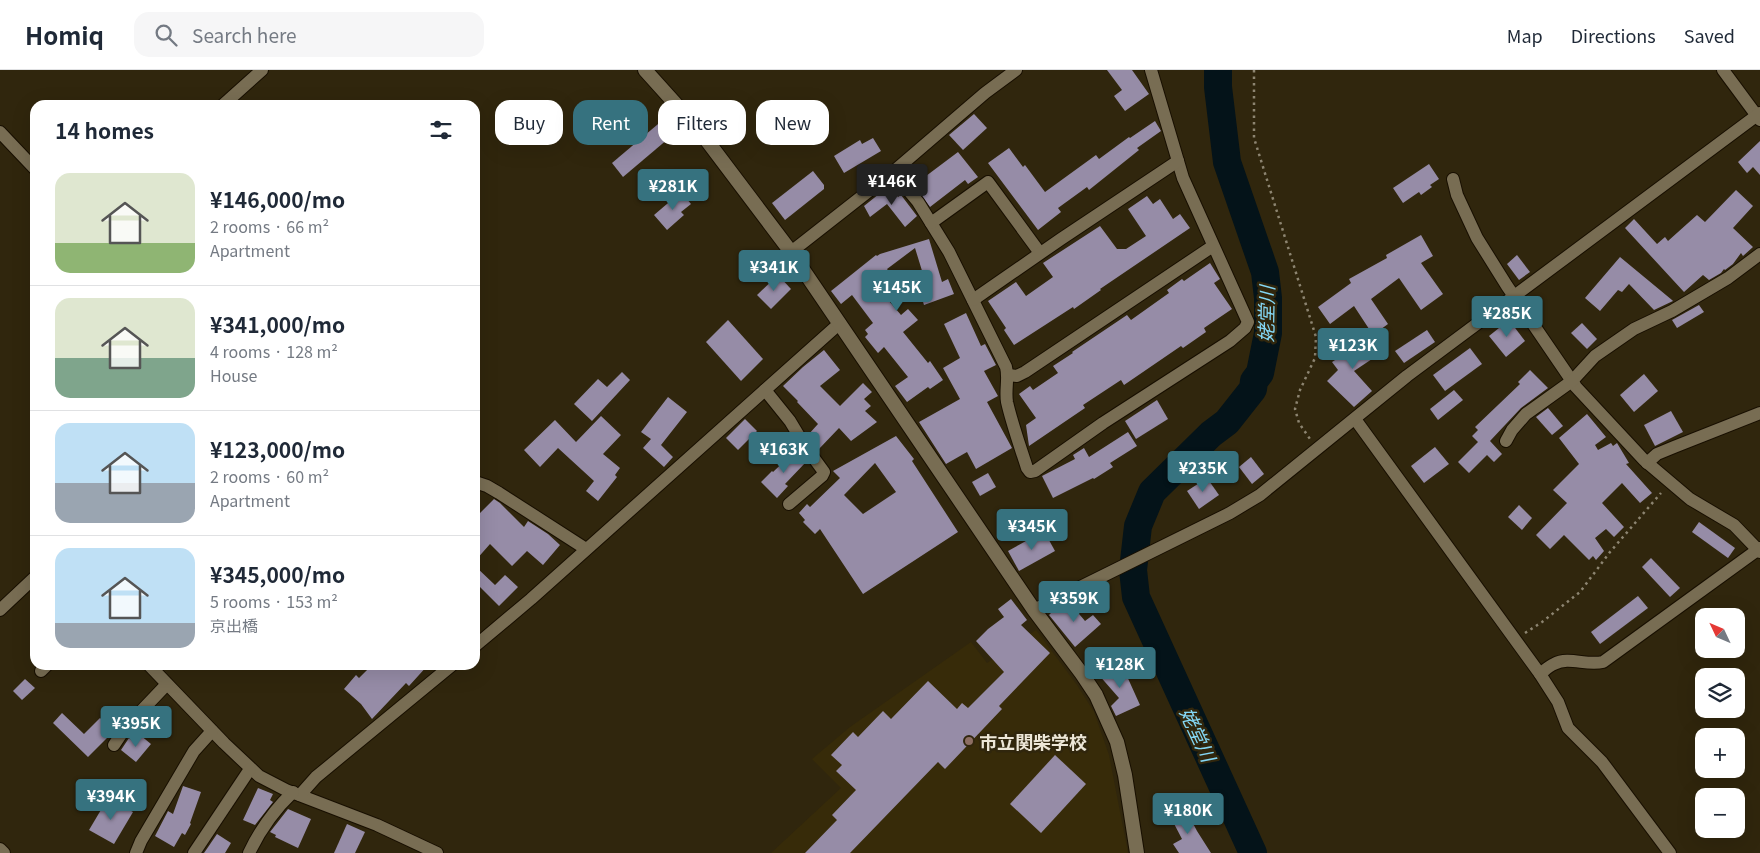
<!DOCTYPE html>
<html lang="en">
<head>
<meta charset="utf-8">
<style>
	body { margin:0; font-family:Georgia,"Noto Sans JP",serif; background:#f6f6f7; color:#1f2937; height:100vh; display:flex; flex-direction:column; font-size:19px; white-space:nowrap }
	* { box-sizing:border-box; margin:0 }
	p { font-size:16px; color:#747a83 }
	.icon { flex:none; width:28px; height:28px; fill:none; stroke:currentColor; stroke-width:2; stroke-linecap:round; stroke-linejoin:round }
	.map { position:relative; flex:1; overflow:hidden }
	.panel { position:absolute; left:30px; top:30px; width:450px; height:570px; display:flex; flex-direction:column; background:#fff; border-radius:15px; box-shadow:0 5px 20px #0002 }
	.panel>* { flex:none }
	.banner { position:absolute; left:495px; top:30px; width:475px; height:45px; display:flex; gap:10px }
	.needle { width:32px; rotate:314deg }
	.buttons { position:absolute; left:1695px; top:538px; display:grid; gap:10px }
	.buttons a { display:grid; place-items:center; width:50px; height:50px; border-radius:10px; background:#fff; box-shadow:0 5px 20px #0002; font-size:25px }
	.price { position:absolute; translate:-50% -42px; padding:0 11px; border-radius:5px; background:#36727f; color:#fff; font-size:16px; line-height:32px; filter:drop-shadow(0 1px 2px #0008) }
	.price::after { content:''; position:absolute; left:50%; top:30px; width:15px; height:11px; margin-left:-8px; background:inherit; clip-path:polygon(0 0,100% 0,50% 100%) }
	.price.selected { background:#222; color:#fff }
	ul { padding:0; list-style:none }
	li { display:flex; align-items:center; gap:15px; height:125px; padding:0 25px }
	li+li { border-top:1px solid #e0e1e3 }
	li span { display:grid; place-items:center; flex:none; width:140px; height:100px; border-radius:15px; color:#555 }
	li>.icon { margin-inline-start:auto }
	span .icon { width:60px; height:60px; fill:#fffc; stroke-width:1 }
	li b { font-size:21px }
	h2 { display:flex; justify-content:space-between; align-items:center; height:60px; padding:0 25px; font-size:21px }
	.tag { padding:0 18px; border-radius:15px; background:#fff; box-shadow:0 5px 20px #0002; font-size:18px; line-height:45px }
	.tag.selected { background:#36727f; color:#fff }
	header { display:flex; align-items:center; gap:30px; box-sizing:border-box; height:70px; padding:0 25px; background:#fff; border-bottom:1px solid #e0e1e3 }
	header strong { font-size:24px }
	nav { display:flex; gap:28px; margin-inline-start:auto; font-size:18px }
	.search { width:350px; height:45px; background:#f6f6f7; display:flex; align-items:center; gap:12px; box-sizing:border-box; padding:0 18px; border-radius:15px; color:#747a83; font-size:19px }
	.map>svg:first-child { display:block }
</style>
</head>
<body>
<header>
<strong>Homiq</strong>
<div class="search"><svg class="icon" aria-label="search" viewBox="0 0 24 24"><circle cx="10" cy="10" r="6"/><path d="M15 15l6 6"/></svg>Search here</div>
<nav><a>Map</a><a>Directions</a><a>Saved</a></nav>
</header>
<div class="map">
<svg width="1760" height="783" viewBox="0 0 1760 783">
	<rect width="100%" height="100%" fill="#30260d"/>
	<!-- built -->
	<polygon fill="#372b09" points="1036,560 1077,615 1094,642 1109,685 1128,783 771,783 841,718 812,689 850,657 971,572 987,593"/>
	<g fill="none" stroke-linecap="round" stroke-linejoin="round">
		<!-- river -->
		<polyline stroke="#041319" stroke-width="28" points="1218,0 1218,17 1227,92 1265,202 1268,228 1268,263 1260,303 1254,311 1253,319 1227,352 1211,364 1152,422 1138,456 1133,500 1136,527 1253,783"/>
	</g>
	<!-- building -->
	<g fill="#968ca7" fill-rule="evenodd">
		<polygon points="1107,0 1132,0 1149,24 1125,41 1114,26 1122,20"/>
		<polygon points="974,44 987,58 963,80 949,65"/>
		<polygon points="664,49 675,63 623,107 612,93"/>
		<polygon points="1155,51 1161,61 1137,78 1139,80 1089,120 1087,117 1058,138 1061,142 1038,160 988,93 1009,78 1023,97 1025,95 1045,122 1096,85 1099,89 1129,67 1130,68"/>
		<polygon points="873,68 881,81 844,103 834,86 860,70 862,74"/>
		<polygon points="1760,71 1760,105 1753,97 1747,103 1738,92"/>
		<polygon points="958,82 978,107 968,114 965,110 930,137 914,115"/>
		<polygon points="1429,94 1439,109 1430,115 1432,117 1421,125 1419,122 1403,133 1393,118"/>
		<polygon points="813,101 824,115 824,119 785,150 772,133"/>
		<polygon points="889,116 898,127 901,125 917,146 905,157 887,134 870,147 864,136"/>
		<polygon points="1736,120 1753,136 1733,158 1753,177 1743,186 1741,183 1733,194 1725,200 1724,199 1721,203 1709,210 1703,205 1684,222 1625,158 1634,149 1657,174 1665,167 1668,171 1697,145 1705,152"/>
		<polygon points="681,122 691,134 681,142 684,145 667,160 654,145"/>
		<polygon points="1147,126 1153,134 1160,129 1173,149 1180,144 1190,158 1100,219 1101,220 1074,239 1073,237 1014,275 1004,260 1006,258 988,231 1016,212 1026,226 1053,207 1043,193 1100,156 1117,179 1126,179 1146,166 1128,139"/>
		<polygon points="1421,165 1433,186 1421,193 1443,224 1421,240 1399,208 1371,229 1388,254 1373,265 1354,236 1330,254 1318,237 1351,213 1349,209 1387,188 1386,185"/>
		<polygon points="929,169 942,212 948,209 954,224 924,235 919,219 927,217 915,178 887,199 897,213 883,224 901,245 908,239 918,250 903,262 928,293 930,291 943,310 930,319 928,317 907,332 895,316 908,307 884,277 878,283 865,267 868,264 865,260 873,253 852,225 841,234 831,221 876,185 877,186 880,184"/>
		<polygon points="1517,185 1530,202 1519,210 1507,194"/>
		<polygon points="1620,187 1672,230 1673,231 1654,240 1629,214 1622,222 1618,220 1600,241 1585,228"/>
		<polygon points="1210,193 1220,209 1214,213 1232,239 1204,258 1206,262 1183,278 1181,276 1124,315 1121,310 1083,335 1085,338 1029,376 1026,355 1036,348 1019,324 1030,316 1033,320 1058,303 1053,296 1073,283 1072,282 1127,245 1131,250 1169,223 1167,220 1182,209 1184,211"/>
		<polygon points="778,205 791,219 771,239 757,225"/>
		<polygon points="1699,235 1704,242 1677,258 1672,250"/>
		<polygon points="966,243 981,276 985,274 996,295 984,301 998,326 987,332 1012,378 976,399 967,382 946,394 919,352 960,329 943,298 960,288 944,254"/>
		<polygon points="728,250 763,289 741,311 706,272"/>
		<polygon points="1509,250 1525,271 1506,287 1489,266"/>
		<polygon points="1582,253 1597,269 1587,279 1571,263"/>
		<polygon points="1362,260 1378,285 1354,301 1372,321 1354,337 1327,311 1338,300 1332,292 1357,276 1351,267"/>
		<polygon points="1427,260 1435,272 1404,293 1395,281"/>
		<polygon points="1470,278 1482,294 1445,321 1433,305"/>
		<polygon points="824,280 840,300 820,316 840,336 863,313 872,322 864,329 871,336 865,341 877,352 851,371 839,358 818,380 808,365 818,354 797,332 798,331 783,316 803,297"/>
		<polygon points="1530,300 1548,318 1521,338 1490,371 1502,384 1494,392 1487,385 1469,403 1458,392 1478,372 1472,366 1478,360 1475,357 1520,314 1518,312"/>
		<polygon points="622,302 630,310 592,351 574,334 598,309 607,317"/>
		<polygon points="1644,304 1658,321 1634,342 1620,325"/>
		<polygon points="1454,320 1463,330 1438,350 1430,339"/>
		<polygon points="668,327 687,342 661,375 673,387 664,397 643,378 651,369 641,362"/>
		<polygon points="1157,330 1168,349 1136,369 1125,351"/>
		<polygon points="1548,338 1563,356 1552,365 1536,347"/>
		<polygon points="1671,341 1683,362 1655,376 1644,355"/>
		<polygon points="1587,344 1606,367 1595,375 1598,380 1611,373 1613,376 1617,373 1629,393 1626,394 1652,423 1640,433 1622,413 1602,433 1624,457 1614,467 1606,459 1595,468 1604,481 1596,490 1593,486 1589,490 1564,465 1550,479 1536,465 1567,433 1553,420 1579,394 1559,368"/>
		<polygon points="601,346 621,365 603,384 620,398 615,405 617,407 598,431 586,421 594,411 558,378 540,397 524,380 555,350 576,372"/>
		<polygon points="745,349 757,361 738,380 726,368"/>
		<polygon points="1128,362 1137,376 1110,393 1113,397 1094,409 1093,408 1053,428 1042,406 1075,389 1073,385 1084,378 1089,387"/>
		<path d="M896 366 914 389 912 391 958 462 863 524 820 459 815 464 803 452 805 450 799 443 807 434 810 437 840 408 833 401ZM875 393 896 422 863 444 844 425Z"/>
		<polygon points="1435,377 1449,394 1424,413 1411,396"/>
		<polygon points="797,379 806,392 785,414 788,416 777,428 761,412 772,401 773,402"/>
		<polygon points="1251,387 1264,404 1252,414 1239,397"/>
		<polygon points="988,403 996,417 980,426 972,412"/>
		<polygon points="1207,408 1219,425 1199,439 1187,421"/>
		<polygon points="494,429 500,433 524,457 528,451 548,464 560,475 543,495 527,481 512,496 490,474 475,491 475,448"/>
		<polygon points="1519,435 1532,448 1522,460 1508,447"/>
		<polygon points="1699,452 1735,478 1728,488 1692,462"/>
		<polygon points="1044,461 1055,481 1019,501 1008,481"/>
		<polygon points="1651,488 1680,518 1670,527 1642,497"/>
		<polygon points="475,496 495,515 505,505 518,517 499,536 475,512"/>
		<polygon points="1638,526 1648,538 1600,574 1591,562"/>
		<polygon points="1011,529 1027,550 1021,555 1050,583 999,636 1002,639 945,699 938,692 850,783 805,783 837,750 832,745 856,720 836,701 842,695 831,685 853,662 858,667 883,641 891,649 928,611 957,639 962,633 968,638 1004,602 976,571 988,559 1004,547 998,539"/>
		<polygon points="1069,532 1085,551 1093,545 1101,554 1075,577 1049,545 1057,537"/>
		<polygon points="1121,593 1140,635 1116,646 1111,636 1119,628 1098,604"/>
		<polygon points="372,595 428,595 409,616 406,613 372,649 361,634 344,619 356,605 359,608"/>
		<polygon points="25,609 35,618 22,630 13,621"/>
		<polygon points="62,643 84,664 100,648 114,661 88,687 53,653"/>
		<polygon points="140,665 151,674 136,692 121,680 129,668 134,672"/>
		<polygon points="1055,685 1086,714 1041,763 1010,734"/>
		<polygon points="183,716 201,722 190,753 191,754 185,765 182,763 174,777 155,766 168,741 173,744"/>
		<polygon points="258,718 273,724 270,730 273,732 255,755 243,750"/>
		<polygon points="108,728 133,742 114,774 89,760"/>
		<polygon points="1185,738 1197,761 1211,783 1179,783 1173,774 1182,769 1170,746"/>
		<polygon points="288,739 311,749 298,778 275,767 276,765 270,762"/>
		<polygon points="347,754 365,762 355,783 334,783"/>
		<polygon points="217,764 231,773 225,783 204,783"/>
	</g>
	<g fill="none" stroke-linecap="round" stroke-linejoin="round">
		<!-- minor casing -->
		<g stroke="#180f00" stroke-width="14">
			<g id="minor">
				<polyline points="1723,0 1760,50"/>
				<polyline points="223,35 262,0"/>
				<polyline points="0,62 35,99"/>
				<path d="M893 102 918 132 949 182 1006 297C1009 308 1005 320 1007 332 1012 354 1020 376 1027 398L1030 402 1035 401 1103 353 1230 271 1245 258 1248 252 1183 108 1151 0"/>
				<polyline points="1453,109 1457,125 1477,168 1507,216 1576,317 1644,390 1690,429 1734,455 1760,482"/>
				<polyline points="931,153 988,112 1040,183"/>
				<polyline points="791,182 893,102 985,23 1016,0"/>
				<polyline points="973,230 1061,169 1178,91"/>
				<polyline points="1008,305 1017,306 1025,302 1213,176"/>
				<polyline points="765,320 790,351 805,376 824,402 822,406 789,434"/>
				<polyline points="1355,349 1540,604 1558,632 1568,658 1602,692 1670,783"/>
				<polyline points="1506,371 1512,360 1526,344 1572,311 1595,286 1634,259 1672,241 1728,208 1760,184"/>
				<polyline points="1647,393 1657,384 1674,377 1760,343"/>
				<polyline points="475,412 487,416 499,423 586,479"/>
				<polyline points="0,540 35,507"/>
				<polyline points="1034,540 1230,443 1260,425 1407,306 1760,43"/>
				<polyline points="475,576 531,529 840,253"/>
				<polyline points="149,595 224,673 259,706 286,720 377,755 437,783"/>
				<polyline points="41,601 47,595"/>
				<path d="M1540 604C1544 601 1549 596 1554 594 1569 586 1586 596 1603 592L1760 478"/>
				<polyline points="114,675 126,657 167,614"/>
				<polyline points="300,725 316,707 452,595"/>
				<polyline points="0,779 4,783"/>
				<polyline points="136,783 141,771 194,681 212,661"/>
				<polyline points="194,783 250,699"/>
				<path d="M249 783C260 760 274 740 293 722"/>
			</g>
		</g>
		<!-- tertiary casing -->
		<g stroke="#180f00" stroke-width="16">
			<polyline id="tertiary" points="645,0 699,60 791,182 1034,540 1082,604 1096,625 1117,672 1125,705 1137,783"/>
		</g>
		<!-- path -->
		<g stroke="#8d8571" stroke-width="2.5" stroke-dasharray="2.5 4" stroke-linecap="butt">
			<polyline points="1254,0 1254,68 1316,267 1315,288 1300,320 1295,339 1299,353 1310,369"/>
			<polyline points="1525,563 1542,552 1580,522 1610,482 1661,423"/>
		</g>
		<!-- minor -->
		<use href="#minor" stroke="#786d53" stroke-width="12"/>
		<!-- tertiary -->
		<use href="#tertiary" stroke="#786d53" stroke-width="14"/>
	</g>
	<!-- markers -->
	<circle fill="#8d6e63" stroke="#30260d" stroke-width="2" cx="969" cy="671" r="5"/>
	<g text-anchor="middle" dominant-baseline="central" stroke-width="5" stroke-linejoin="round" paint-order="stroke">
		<!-- poi labels -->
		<g font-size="18" font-weight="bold" fill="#ede7d8" stroke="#30260d" text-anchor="start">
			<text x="979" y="671">市立関柴学校</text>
		</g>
		<!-- water labels -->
		<g font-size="19" font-style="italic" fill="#84d7f5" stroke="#30260d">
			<text transform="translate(1265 244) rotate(-89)">姥堂川</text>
			<text transform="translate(1199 664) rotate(65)">姥堂川</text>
		</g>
	</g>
</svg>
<div class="buttons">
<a><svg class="needle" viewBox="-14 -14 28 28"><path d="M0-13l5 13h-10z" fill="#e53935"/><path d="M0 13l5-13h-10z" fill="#747a83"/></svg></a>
<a><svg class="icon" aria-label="layers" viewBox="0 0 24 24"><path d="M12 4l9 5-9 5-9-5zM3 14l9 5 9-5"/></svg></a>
<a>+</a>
<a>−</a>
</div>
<b class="price selected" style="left:892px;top:136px">¥146K</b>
<b class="price" style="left:673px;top:141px">¥281K</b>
<b class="price" style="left:774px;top:222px">¥341K</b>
<b class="price" style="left:897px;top:242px">¥145K</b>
<b class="price" style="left:1507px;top:268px">¥285K</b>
<b class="price" style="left:1353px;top:300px">¥123K</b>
<b class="price" style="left:784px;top:404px">¥163K</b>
<b class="price" style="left:1203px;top:423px">¥235K</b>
<b class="price" style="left:1032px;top:481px">¥345K</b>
<b class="price" style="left:1074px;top:553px">¥359K</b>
<b class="price" style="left:1120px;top:619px">¥128K</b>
<b class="price" style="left:136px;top:678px">¥395K</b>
<b class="price" style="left:111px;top:751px">¥394K</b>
<b class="price" style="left:1188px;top:765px">¥180K</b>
<div class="banner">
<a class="tag">Buy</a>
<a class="tag selected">Rent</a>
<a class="tag">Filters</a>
<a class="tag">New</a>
</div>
<section class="panel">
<h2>14 homes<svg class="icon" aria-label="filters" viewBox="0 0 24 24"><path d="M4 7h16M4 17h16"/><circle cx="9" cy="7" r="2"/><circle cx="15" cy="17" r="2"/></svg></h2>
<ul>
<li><span style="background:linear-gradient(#dfe7d0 70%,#8fb573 0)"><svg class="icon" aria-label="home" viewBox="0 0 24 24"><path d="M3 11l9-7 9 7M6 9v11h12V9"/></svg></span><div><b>¥146,000/mo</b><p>2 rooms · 66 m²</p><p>Apartment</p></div></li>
<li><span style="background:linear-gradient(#dfe7d0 60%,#7fa58c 0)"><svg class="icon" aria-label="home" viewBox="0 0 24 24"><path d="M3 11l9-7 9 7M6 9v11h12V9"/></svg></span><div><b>¥341,000/mo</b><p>4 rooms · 128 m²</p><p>House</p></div></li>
<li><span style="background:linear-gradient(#bfe0f5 60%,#9aa5b1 0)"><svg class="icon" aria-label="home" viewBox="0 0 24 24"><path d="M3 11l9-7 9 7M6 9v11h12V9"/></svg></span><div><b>¥123,000/mo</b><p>2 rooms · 60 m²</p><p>Apartment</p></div></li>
<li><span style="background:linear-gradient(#bfe0f5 75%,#9aa5b1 0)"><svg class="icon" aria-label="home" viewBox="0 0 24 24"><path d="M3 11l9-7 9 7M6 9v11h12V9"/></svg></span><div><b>¥345,000/mo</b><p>5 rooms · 153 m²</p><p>京出橋</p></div></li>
</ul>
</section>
</div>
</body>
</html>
